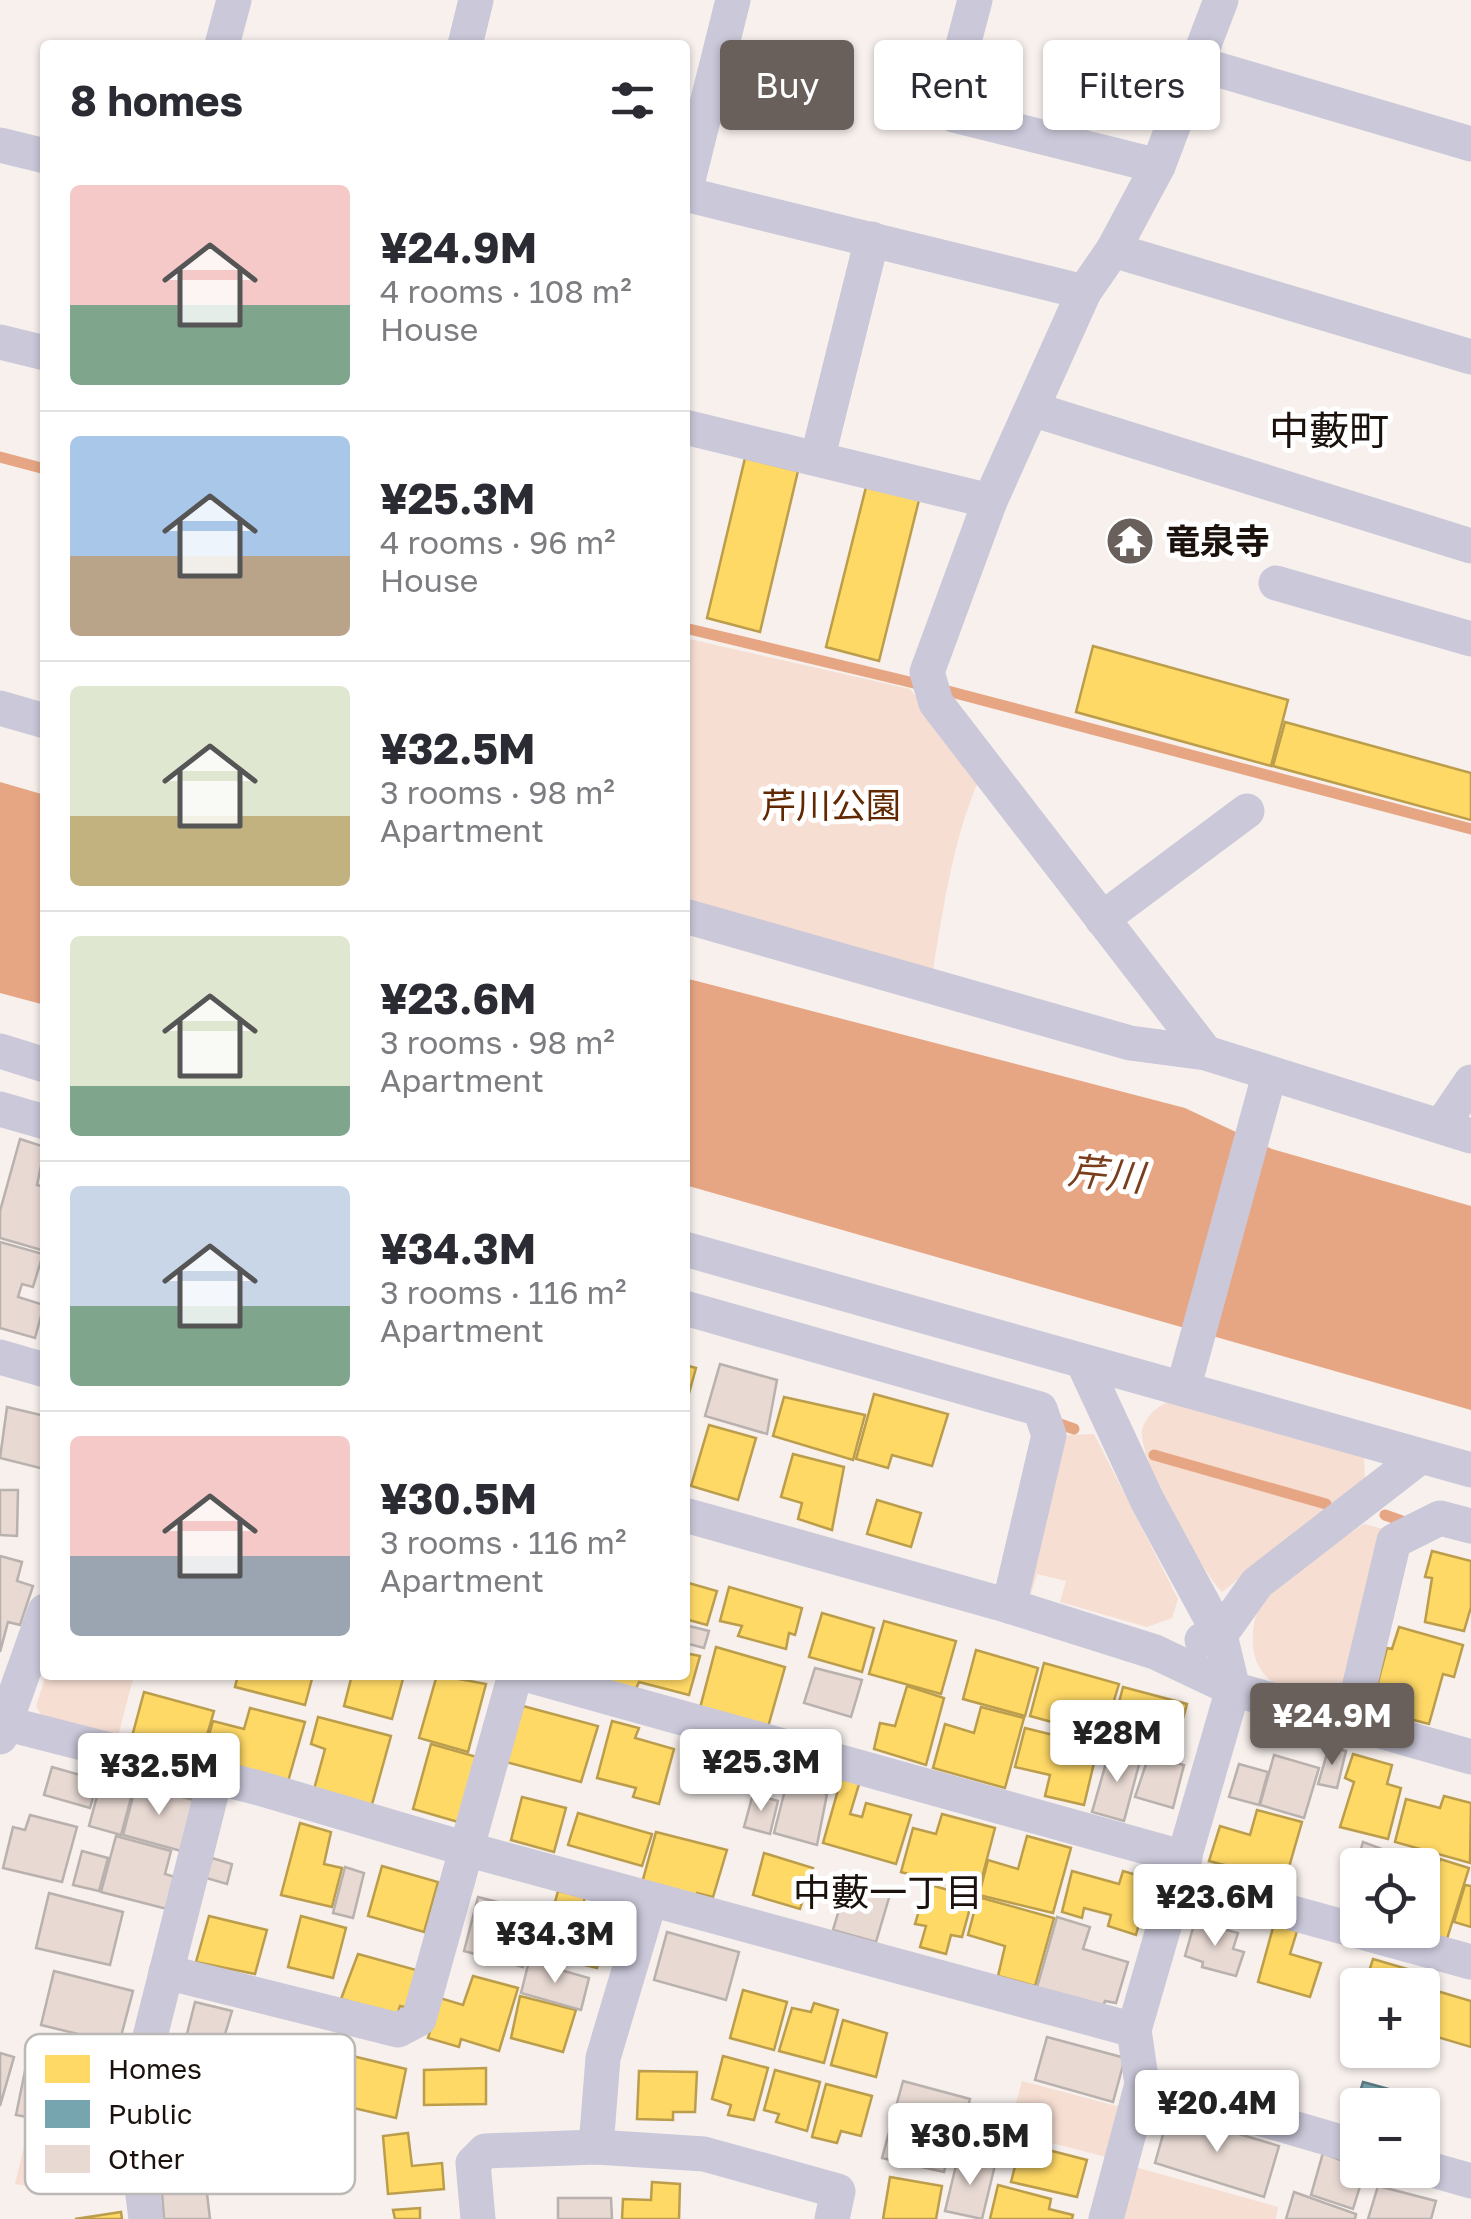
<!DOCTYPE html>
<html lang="en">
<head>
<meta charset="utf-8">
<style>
	body { margin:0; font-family:"Golos Text","Noto Sans JP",sans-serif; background:#f7f7f7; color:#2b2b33; height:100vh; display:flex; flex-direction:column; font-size:38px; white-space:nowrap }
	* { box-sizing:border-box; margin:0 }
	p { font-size:32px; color:#7c7c81 }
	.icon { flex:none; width:55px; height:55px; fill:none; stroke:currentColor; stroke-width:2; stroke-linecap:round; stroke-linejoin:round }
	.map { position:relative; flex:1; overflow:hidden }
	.sheet { position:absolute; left:40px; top:40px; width:650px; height:1640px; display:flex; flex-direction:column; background:#fff; border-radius:10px; box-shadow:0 2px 8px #0004 }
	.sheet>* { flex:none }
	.hud { position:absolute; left:720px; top:40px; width:600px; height:90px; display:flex; gap:20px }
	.buttons { position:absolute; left:1340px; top:1848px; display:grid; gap:20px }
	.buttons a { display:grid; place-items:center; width:100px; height:100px; border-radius:10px; background:#fff; box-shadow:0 2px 8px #0004; font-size:50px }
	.price { position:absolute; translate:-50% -85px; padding:0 22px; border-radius:10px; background:#fff; color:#222; font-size:32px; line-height:65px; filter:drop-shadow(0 2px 5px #0008) }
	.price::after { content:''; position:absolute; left:50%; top:60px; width:30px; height:22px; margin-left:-15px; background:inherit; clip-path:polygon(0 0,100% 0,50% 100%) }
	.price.active { background:#69605b; color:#fff }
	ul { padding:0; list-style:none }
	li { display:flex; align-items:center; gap:30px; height:250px; padding:0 30px }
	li+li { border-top:2px solid #e1e1e2 }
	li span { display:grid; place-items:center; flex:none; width:280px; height:200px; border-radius:10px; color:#555 }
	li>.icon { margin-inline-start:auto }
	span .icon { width:120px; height:120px; fill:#fffc; stroke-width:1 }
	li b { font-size:42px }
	h2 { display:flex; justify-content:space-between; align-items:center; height:120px; padding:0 30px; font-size:42px }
	.pill { padding:0 35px; border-radius:10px; background:#fff; box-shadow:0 2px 8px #0004; font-size:35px; line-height:90px }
	.pill.active { background:#69605b; color:#fff }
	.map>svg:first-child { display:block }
</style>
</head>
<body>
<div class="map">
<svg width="1471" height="2219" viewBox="0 0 1471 2219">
	<rect width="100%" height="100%" fill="#f7f0ed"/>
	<!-- green -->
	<g fill="#f6ded2">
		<path d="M685 638 910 689 980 777C953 839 944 904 933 970L685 900Z"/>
		<path d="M1168 1402 1364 1458 1365 1478 1222 1592C1201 1571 1138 1459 1142 1430 1145 1417 1156 1407 1168 1402Z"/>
		<polygon points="1094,1434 1178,1599 1172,1618 1147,1627 1060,1602 1066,1581 1037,1574 1031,1594 1027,1592 1064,1435"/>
		<path d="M1364 1524 1387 1530 1342 1695 1329 1703C1290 1694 1249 1683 1253 1634 1254 1617 1258 1605 1269 1592 1293 1565 1334 1545 1364 1524Z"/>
		<polygon points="46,1675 134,1675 117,1740 44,1720 36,1706"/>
		<polygon points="1022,2081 1124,2108 1110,2158 1008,2132"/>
		<polygon points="29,2125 110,2139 108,2151 125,2164 128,2192 68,2193 15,2184"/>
		<polygon points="1128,2165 1278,2207 1276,2219 1115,2219"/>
	</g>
	<!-- water -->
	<g fill="#e7a683">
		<polygon points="0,782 45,795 45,1005 0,993"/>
		<polygon points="685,978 1185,1108 1272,1149 1471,1206 1471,1410 685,1185"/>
	</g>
	<!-- homes -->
	<g fill="#ffd966" stroke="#bb9d4b" stroke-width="2.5">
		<polygon points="745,458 798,471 760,632 707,618"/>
		<polygon points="866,487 919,500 879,661 826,647"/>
		<polygon points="1093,646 1288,700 1271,766 1076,712"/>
		<polygon points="1285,722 1471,773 1471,820 1273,766"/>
		<polygon points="685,1365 696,1368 685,1408"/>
		<polygon points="874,1394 948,1414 932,1466 892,1455 888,1468 856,1459"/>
		<polygon points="784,1397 865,1415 853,1460 773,1436"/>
		<polygon points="709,1425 756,1438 738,1500 691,1486"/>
		<polygon points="793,1454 844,1467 832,1530 798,1519 802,1503 781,1497"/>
		<polygon points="877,1500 921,1513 911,1547 867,1534"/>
		<polygon points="1432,1551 1471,1561 1471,1607 1464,1631 1425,1622 1432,1578 1425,1577"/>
		<polygon points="685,1582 717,1591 707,1625 685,1619"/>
		<polygon points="729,1587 802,1608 795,1635 789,1633 786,1649 738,1636 742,1626 720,1621"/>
		<polygon points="822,1613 874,1628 862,1672 809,1657"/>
		<polygon points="884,1621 956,1641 941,1694 869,1674"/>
		<polygon points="1399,1627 1463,1645 1454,1677 1443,1674 1429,1724 1390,1714 1395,1695 1376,1690 1387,1648 1392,1649"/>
		<polygon points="716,1647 785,1667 768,1727 700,1708"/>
		<polygon points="976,1650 1038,1668 1025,1716 963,1699"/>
		<polygon points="685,1653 700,1656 689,1695 639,1682 635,1691 609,1684 612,1675 685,1675"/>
		<polygon points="1044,1663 1119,1684 1103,1736 1030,1716"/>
		<polygon points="238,1675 313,1675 305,1705 235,1687"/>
		<polygon points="352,1675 404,1675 392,1719 344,1706"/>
		<polygon points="437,1675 486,1684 468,1752 419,1738"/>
		<polygon points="907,1686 944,1698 926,1765 874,1749 880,1723 895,1726"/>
		<polygon points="1123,1687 1187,1704 1173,1755 1110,1737"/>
		<polygon points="144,1692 214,1711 199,1763 130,1744"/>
		<polygon points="523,1706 598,1726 581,1782 506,1762"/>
		<polygon points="981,1707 1024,1718 1005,1788 933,1768 945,1724 974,1733"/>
		<polygon points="250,1708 305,1722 287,1785 201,1763 213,1721 244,1729"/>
		<polygon points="318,1717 391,1736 371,1808 313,1793 325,1749 311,1744"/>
		<polygon points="612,1721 639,1728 635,1738 674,1749 659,1804 633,1797 636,1788 597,1778"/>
		<polygon points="1025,1728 1098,1746 1084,1805 1045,1796 1050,1775 1015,1767"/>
		<polygon points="431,1744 477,1757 458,1822 413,1809"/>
		<polygon points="1353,1754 1392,1765 1387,1784 1401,1788 1388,1839 1340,1827 1354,1782 1345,1778"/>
		<polygon points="842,1776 860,1781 850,1814 862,1817 866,1803 911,1815 896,1864 823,1843"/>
		<polygon points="1444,1796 1471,1803 1470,1863 1395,1842 1406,1799 1440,1808"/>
		<polygon points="522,1797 566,1808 554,1852 511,1840"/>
		<polygon points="1257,1810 1302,1822 1285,1881 1209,1861 1220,1826 1250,1835"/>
		<polygon points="578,1813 652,1834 642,1866 568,1845"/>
		<polygon points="942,1814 995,1828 978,1893 901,1872 913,1828 936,1834"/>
		<polygon points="300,1823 331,1832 324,1864 342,1868 332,1907 281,1895"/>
		<polygon points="656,1832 727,1850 713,1897 697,1893 696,1898 642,1883"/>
		<polygon points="1027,1836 1071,1848 1053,1913 979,1895 988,1860 1018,1869"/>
		<polygon points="764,1853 813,1868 800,1909 753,1895"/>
		<polygon points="1440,1859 1469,1868 1446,1942 1402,1930 1422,1930 1422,1874 1434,1877"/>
		<polygon points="382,1866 438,1882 424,1932 368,1916"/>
		<polygon points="1072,1871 1119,1884 1123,1871 1151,1879 1136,1935 1108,1926 1111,1915 1084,1908 1082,1918 1062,1912"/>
		<polygon points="927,1884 973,1897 962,1937 951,1935 946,1954 920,1947 926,1926 915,1924"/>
		<polygon points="1465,1885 1471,1886 1471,1927 1454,1922"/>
		<polygon points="558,1891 585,1897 582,1910 610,1917 597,1968 541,1954"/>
		<polygon points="978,1897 1054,1918 1035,1986 998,1976 1005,1946 968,1935"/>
		<polygon points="209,1916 267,1930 255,1974 196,1962"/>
		<polygon points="301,1916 346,1928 333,1978 288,1967"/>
		<polygon points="1274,1924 1297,1931 1290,1954 1321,1963 1310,1997 1258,1982"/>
		<polygon points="358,1954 420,1971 409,2008 400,2006 397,2015 341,1999"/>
		<polygon points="1373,1959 1435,1977 1422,2023 1422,1985 1360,1985 1366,1981"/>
		<polygon points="473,1976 518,1988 499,2051 461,2039 459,2047 428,2038 440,1998 463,2005"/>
		<polygon points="743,1990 787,2002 774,2050 730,2038"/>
		<polygon points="1437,1991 1471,2001 1471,2047 1427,2034"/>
		<polygon points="520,1996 576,2010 563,2052 511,2038"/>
		<polygon points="814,2003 838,2010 824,2063 779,2051 792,2008 811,2012"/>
		<polygon points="843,2020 887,2033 876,2077 831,2065"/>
		<polygon points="336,2052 406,2069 396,2118 328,2102 325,2094"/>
		<polygon points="723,2056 768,2068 754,2120 728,2115 731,2105 712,2099"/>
		<polygon points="486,2068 486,2104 424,2105 424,2070"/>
		<polygon points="775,2070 820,2082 807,2131 776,2122 779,2114 764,2110"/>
		<polygon points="639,2071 697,2072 695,2112 673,2112 673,2120 637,2119"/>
		<polygon points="826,2084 872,2096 861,2136 841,2131 837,2143 812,2137"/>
		<polygon points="408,2133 412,2166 442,2163 444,2189 388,2194 383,2136"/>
		<polygon points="1021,2143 1087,2160 1077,2197 1011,2182"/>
		<polygon points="890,2177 942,2186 936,2219 883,2219"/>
		<polygon points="652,2182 680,2184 679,2219 622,2219 623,2199 651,2200"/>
		<polygon points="998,2185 1051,2199 1049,2209 1073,2215 1072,2219 990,2219"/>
		<polygon points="420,2208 420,2219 395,2219 393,2210"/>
		<polygon points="121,2212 122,2219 75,2219"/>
	</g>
	<!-- public -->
	<polygon fill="#76a5af" stroke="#5b797e" stroke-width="2.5" points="1363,2082 1400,2092 1396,2105 1358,2105 1358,2125 1351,2123"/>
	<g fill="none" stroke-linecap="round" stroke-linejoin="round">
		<!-- stream -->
		<g stroke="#e7a683" stroke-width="11">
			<polyline points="0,457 45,469"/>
			<polyline points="685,628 918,684"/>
			<polyline points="944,690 1471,829"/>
			<polyline points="1060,1424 1074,1429"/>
			<polyline points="1154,1455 1326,1504"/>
			<polyline points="1385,1515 1402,1521"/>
		</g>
	</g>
	<!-- building -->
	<g fill="#e8d9d3" stroke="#b9b1ad" stroke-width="2.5">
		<polygon points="20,1139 45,1147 37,1185 45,1187 45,1251 0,1238 0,1211"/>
		<polygon points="0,1242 43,1254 33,1287 22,1284 18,1297 44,1305 35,1338 0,1328"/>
		<polygon points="720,1364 777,1380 767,1434 705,1416"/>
		<polygon points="7,1407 45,1416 44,1469 0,1458"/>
		<polygon points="0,1490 18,1490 17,1536 0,1535"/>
		<polygon points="0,1556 22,1562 17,1581 33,1586 20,1625 8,1622 0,1652"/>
		<polygon points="685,1625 709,1631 704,1648 685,1643"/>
		<polygon points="815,1668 862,1680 851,1717 804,1703"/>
		<polygon points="1329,1747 1346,1751 1337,1788 1318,1784"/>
		<polygon points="1110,1749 1141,1757 1124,1821 1092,1812"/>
		<polygon points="1149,1755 1184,1765 1173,1808 1135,1797"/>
		<polygon points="1274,1755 1319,1768 1304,1818 1260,1805"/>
		<polygon points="1239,1764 1268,1772 1259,1805 1229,1797"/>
		<polygon points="52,1767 98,1780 90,1808 44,1795"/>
		<polygon points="787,1782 827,1794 817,1845 774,1833"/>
		<polygon points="100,1785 132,1794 121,1835 89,1826"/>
		<polygon points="136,1785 194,1800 181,1851 123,1835"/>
		<polygon points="753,1794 778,1801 770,1834 744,1827"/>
		<polygon points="30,1815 77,1827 62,1882 3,1868 13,1827 25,1830"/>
		<polygon points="116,1836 171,1851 165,1874 175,1877 167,1909 101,1892"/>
		<polygon points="1363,1842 1382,1849 1377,1865 1358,1865 1358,1878 1353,1877"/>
		<polygon points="82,1851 108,1858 99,1891 73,1885"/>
		<polygon points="212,1858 232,1864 227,1884 206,1878"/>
		<polygon points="345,1867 364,1873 353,1918 333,1913"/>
		<polygon points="848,1880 891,1891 876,1942 833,1930"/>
		<polygon points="49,1893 123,1912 110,1965 36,1948"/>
		<polygon points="478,1897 540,1913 523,1967 464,1951"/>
		<polygon points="1057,1917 1090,1927 1083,1949 1128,1962 1116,2003 1105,2001 1102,2009 1036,1991"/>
		<polygon points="1195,1921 1238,1933 1233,1949 1244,1952 1236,1976 1202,1967 1203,1962 1185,1956"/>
		<polygon points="667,1932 739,1952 726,2000 654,1980"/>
		<polygon points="529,1961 589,1978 581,2010 521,1993"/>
		<polygon points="54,1971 133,1991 119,2044 41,2025"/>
		<polygon points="195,2002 232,2011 210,2084 149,2068 156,2044 183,2050"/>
		<polygon points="1047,2037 1125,2058 1113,2102 1035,2080"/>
		<polygon points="0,2053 14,2057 0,2106"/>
		<polygon points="27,2061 110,2079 99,2130 16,2115"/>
		<polygon points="903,2081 970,2099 958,2145 951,2143 944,2172 882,2158"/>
		<polygon points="1169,2113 1279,2146 1264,2197 1155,2163"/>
		<polygon points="1323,2153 1365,2170 1353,2209 1311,2195"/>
		<polygon points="958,2157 995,2165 982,2219 945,2211"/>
		<polygon points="206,2185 210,2219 164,2219 162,2192"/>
		<polygon points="1378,2186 1436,2201 1431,2219 1368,2219"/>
		<polygon points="1294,2192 1356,2214 1355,2219 1286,2219"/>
		<polygon points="558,2198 611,2198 612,2219 558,2219"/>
	</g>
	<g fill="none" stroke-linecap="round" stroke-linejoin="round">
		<!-- street -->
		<g stroke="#cac8d9" stroke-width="35">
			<polyline points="975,0 947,106 954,115 1158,166"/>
			<polyline points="222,45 234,0"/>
			<polyline points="465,45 476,0"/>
			<polyline points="1199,64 1471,144"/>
			<polyline points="0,145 45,156"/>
			<polyline points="685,192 733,0"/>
			<polyline points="685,194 1084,292"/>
			<polyline points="1113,250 1471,357"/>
			<polyline points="0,342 45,353"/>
			<polyline points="1032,409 1471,546"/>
			<polyline points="685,427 990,501"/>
			<polyline points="818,456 872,239"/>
			<polyline points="1276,583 1471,639"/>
			<polyline points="0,708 45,721"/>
			<polyline points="685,916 1130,1043 1206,1053 1471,1136"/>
			<polyline points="1102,919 1247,811"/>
			<polyline points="0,1051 45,1065"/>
			<polyline points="1206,1053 936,703 927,672 990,501 1084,292 1113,250 1158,166 1221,0"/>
			<polyline points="0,1109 45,1122"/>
			<polyline points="1441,1126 1471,1082"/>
			<polyline points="685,1249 1471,1470"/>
			<polyline points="685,1308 1040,1409 1049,1435 1009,1606"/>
			<polyline points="0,1357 45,1370"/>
			<polyline points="1083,1362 1147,1500 1220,1635 1233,1689 1134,2030 1142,2084 1106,2219"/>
			<polyline points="1183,1389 1269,1076"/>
			<polyline points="685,1515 1009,1606 1155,1652 1233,1689 1471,1757"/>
			<polyline points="1202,1640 1220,1635 1257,1583 1420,1457"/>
			<polyline points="528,1675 1185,1858"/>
			<polyline points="0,1722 259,1788 466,1849 1134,2030"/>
			<polyline points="1351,1722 1394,1541 1440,1518 1471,1526"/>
			<polyline points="0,1737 45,1611"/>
			<polyline points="1179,1882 1471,1962"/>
			<polyline points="166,1972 398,2030 419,2019 515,1675"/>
			<polyline points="1142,2084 1358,2147"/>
			<polyline points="596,2147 603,2058 650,1900"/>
			<polyline points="1422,2167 1471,2181"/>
			<polyline points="146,2219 132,2108 215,1779"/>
			<polyline points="478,2219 473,2163 485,2151 596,2147 704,2154 838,2191 832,2219"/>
		</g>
	</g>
	<!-- icons -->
	<defs>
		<g id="temple-disc" transform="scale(2.5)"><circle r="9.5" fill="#69605b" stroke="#fff"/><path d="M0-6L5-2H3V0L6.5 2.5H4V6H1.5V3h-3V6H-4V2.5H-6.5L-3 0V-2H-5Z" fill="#fff"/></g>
	</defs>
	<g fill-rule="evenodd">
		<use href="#temple-disc" x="1130" y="541"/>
	</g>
	<g text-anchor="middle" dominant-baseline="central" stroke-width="10" stroke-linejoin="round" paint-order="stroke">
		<!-- poi labels -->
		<g font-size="35" font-weight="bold" fill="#1c120d" stroke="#fff" text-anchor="start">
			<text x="1165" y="541">竜泉寺</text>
		</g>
		<!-- park labels -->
		<g font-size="35" fill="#612801" stroke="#fff">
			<text x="831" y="805">芹川公園</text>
		</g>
		<!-- water labels -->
		<g font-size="38" font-style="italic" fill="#7a3e1c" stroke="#fff">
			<text transform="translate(1106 1173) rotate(6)">芹川</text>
		</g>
		<!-- neighbourhood labels -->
		<g font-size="38" fill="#1c120d" stroke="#fff">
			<text x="888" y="1891">中藪一丁目</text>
		</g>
		<!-- quarter labels -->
		<g font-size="40" fill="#1c120d" stroke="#fff">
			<text x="1329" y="430">中藪町</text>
		</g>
	</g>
	<!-- legend -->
	<rect x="25" y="2034" width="330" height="160" rx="15" fill="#fff" stroke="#bbb8b6" stroke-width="2.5"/>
	<rect x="45" y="2055" width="45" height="28" fill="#ffd966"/>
	<rect x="45" y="2100" width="45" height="28" fill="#76a5af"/>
	<rect x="45" y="2145" width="45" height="28" fill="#e8d9d3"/>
	<g font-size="28" fill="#1c120d">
		<text x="108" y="2079">Homes</text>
		<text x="108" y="2124">Public</text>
		<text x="108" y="2169">Other</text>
	</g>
</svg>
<div class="buttons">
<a><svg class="icon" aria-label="locate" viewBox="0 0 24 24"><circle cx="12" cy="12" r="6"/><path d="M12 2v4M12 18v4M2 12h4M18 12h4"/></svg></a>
<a>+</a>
<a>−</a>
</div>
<b class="price active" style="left:1332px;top:1768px">¥24.9M</b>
<b class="price" style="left:1117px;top:1785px">¥28M</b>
<b class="price" style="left:761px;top:1814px">¥25.3M</b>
<b class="price" style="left:159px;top:1818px">¥32.5M</b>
<b class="price" style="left:1215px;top:1949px">¥23.6M</b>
<b class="price" style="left:555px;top:1986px">¥34.3M</b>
<b class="price" style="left:1217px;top:2155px">¥20.4M</b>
<b class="price" style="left:970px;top:2188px">¥30.5M</b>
<div class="hud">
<a class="pill active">Buy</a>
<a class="pill">Rent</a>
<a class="pill">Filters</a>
</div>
<section class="sheet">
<h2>8 homes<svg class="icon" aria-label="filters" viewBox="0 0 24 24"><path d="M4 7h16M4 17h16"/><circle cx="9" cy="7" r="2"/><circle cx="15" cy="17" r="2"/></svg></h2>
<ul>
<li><span style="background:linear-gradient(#f6c9c9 60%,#7fa58c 0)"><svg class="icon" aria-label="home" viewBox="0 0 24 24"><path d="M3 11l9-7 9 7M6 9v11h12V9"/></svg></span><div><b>¥24.9M</b><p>4 rooms · 108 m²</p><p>House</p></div></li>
<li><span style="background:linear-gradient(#a9c7e8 60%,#b9a48a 0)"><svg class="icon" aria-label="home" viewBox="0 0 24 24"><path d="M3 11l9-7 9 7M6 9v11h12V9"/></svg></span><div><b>¥25.3M</b><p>4 rooms · 96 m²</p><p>House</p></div></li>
<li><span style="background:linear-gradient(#dfe7d0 65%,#c2b280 0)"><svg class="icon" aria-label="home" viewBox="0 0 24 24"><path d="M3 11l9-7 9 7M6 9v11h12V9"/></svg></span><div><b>¥32.5M</b><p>3 rooms · 98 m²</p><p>Apartment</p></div></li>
<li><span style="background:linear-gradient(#dfe7d0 75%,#7fa58c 0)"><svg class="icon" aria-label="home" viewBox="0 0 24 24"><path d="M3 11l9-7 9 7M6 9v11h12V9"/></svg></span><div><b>¥23.6M</b><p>3 rooms · 98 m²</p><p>Apartment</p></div></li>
<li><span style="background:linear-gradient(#c9d6e8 60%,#7fa58c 0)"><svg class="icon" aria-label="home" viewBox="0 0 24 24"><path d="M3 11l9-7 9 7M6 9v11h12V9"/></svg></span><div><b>¥34.3M</b><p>3 rooms · 116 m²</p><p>Apartment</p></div></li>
<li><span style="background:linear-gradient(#f6c9c9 60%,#9aa5b1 0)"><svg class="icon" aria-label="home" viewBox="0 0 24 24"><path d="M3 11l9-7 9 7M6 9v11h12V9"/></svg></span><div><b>¥30.5M</b><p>3 rooms · 116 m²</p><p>Apartment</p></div></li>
</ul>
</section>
</div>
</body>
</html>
